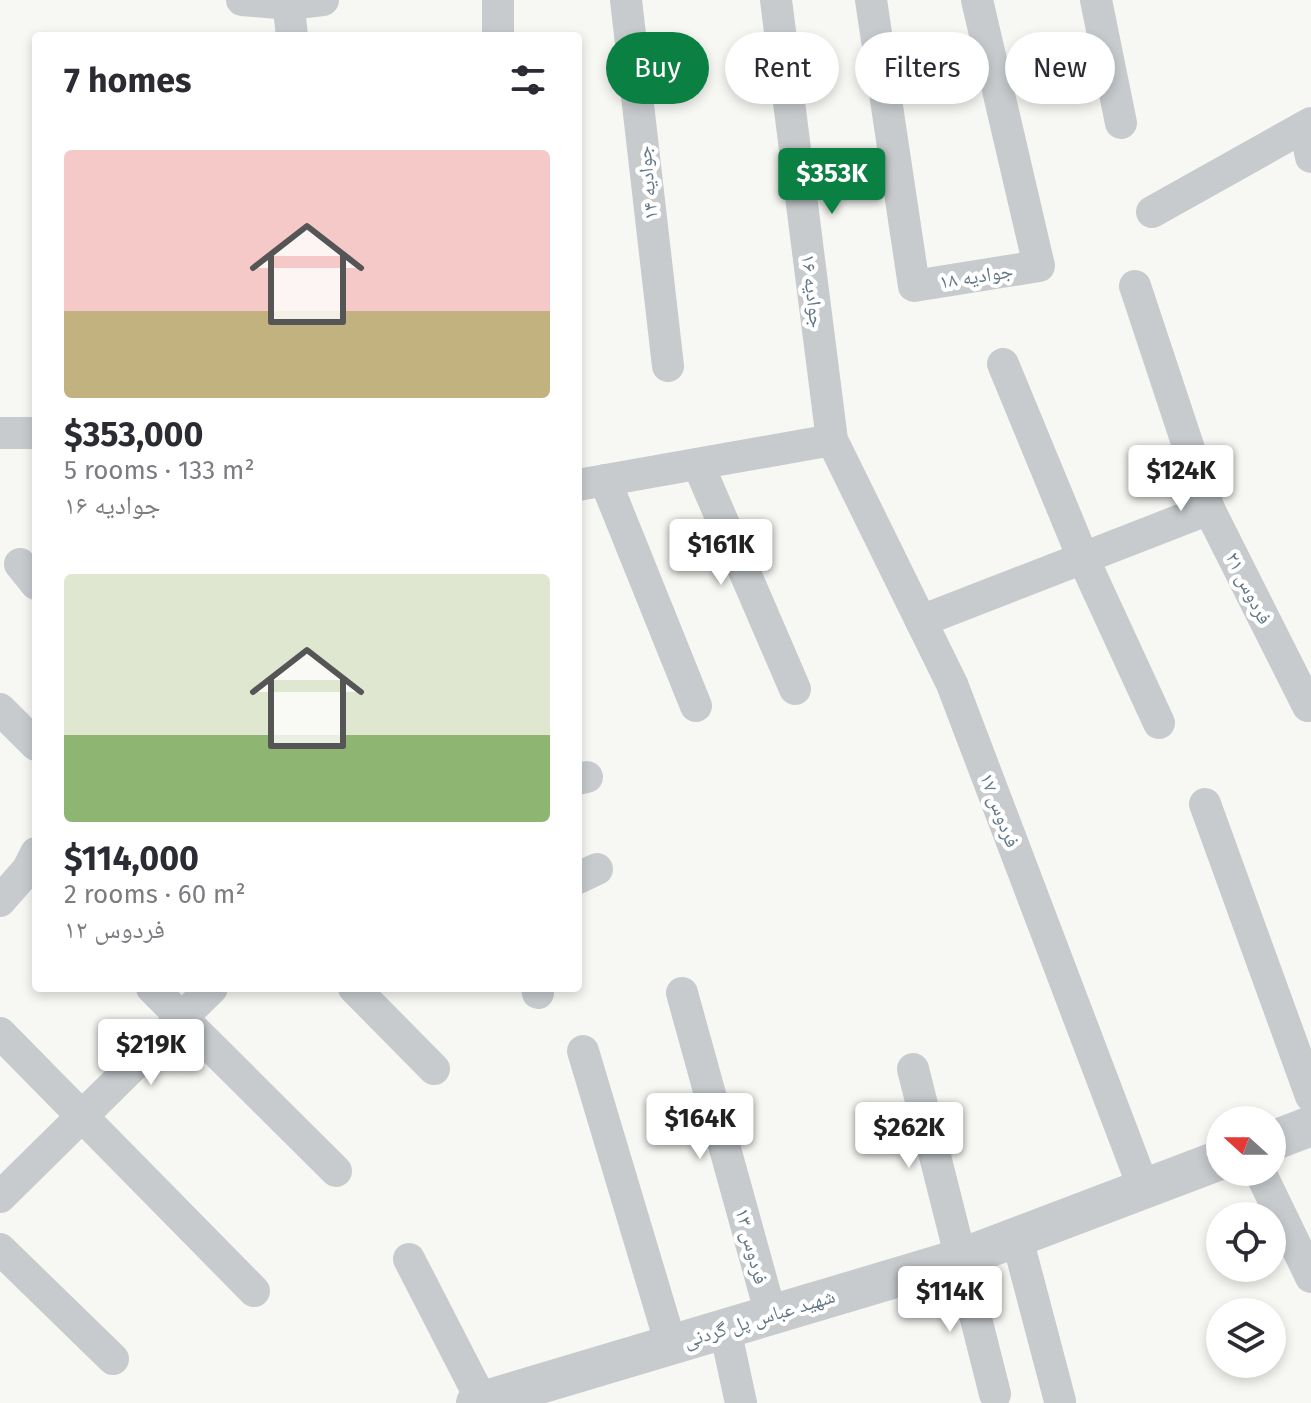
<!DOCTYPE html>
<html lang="en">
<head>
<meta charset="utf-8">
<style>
	body { margin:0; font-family:"Fira Sans","Noto Naskh Arabic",sans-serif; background:#f7f7f7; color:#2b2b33; height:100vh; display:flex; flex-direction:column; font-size:30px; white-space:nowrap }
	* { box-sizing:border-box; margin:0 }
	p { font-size:26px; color:#7c7c81 }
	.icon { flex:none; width:44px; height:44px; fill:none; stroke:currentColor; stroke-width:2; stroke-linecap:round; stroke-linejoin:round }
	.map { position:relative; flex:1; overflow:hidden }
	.sheet { position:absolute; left:32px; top:32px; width:550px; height:960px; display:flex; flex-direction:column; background:#fff; border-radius:8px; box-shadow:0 4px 12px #0003 }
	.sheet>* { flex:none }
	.hud { position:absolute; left:606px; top:32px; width:584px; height:72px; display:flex; gap:16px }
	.needle { width:52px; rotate:291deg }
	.buttons { position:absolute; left:1206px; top:1106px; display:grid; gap:16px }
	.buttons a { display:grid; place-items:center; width:80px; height:80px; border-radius:50%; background:#fff; box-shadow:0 4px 12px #0003; font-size:40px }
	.price { position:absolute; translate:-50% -68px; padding:0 18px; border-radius:8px; background:#fff; color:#222; font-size:26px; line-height:52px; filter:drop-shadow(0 2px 4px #0008) }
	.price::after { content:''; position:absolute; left:50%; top:48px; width:24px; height:18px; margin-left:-12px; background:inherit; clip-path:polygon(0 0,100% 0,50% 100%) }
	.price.selected { background:#0b8043; color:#fff }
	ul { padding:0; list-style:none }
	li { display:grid; align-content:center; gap:16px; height:424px; padding:0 32px }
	li span { display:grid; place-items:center; height:248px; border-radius:8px; color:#555 }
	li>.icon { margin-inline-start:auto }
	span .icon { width:144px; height:144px; fill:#fffc; stroke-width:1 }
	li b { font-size:34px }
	h2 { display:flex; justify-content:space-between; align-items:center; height:96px; padding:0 32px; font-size:34px }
	.chip { padding:0 28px; border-radius:36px; background:#fff; box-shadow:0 4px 12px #0003; font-size:28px; line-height:72px }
	.chip.selected { background:#0b8043; color:#fff }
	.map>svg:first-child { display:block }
</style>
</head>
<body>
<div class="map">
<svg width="1311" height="1403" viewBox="0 0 1311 1403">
	<rect width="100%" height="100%" fill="#f7f7f4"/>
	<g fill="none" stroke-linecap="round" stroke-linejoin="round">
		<!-- minor -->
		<g stroke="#c7cbce" stroke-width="32">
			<polyline points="242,0 289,4 323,0"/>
			<polyline points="288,0 292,36"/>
			<polyline points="498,0 498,36"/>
			<polyline points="626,0 668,366"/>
			<polyline points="776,0 832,440 952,684 1144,1189"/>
			<polyline points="871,0 914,286 1039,266 977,0"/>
			<polyline points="1096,0 1121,123"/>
			<polyline points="1305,127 1311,157"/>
			<polyline points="1152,212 1311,123"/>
			<polyline points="1135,286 1209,509 1308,706"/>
			<polyline points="1003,364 1083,558 1159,723"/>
			<polyline points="0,433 36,433"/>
			<polyline points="698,464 795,689"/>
			<polyline points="605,480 696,706"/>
			<polyline points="578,485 832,440"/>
			<polyline points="20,564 36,584"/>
			<polyline points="921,621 1209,509"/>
			<polyline points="0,709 36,745"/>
			<polyline points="578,779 587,777"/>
			<polyline points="1205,804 1311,1096"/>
			<polyline points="578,878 597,869"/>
			<polyline points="0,901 28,869 36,853"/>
			<polyline points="152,988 336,1171"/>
			<polyline points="354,988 434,1069"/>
			<polyline points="537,988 538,993"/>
			<polyline points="682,993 771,1315"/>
			<polyline points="0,1033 254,1291"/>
			<polyline points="583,1051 671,1345"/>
			<polyline points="913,1069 995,1394"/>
			<polyline points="1260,1172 1311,1277"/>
			<polyline points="0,1197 212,988"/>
			<polyline points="1017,1238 1060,1401"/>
			<polyline points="0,1249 113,1359"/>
			<polyline points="409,1259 482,1401"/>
			<polyline points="725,1329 741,1403"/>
		</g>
		<!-- tertiary -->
		<g stroke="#c7cbce" stroke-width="40">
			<polyline points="1272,1141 1311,1126"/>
			<polyline points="476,1403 959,1259 1220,1160"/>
		</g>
	</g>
	<g text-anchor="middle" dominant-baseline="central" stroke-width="8" stroke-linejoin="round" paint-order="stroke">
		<!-- street labels -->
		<g font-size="20" fill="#647888" stroke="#fff">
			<text transform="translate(647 183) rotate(-96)">جوادیه ۱۴</text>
			<text transform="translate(976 276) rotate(-9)">جوادیه ۱۸</text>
			<text transform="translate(813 291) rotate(83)">جوادیه ۱۶</text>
			<text transform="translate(1249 588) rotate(63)">فردوس ۲۱</text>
			<text transform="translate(1000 810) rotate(69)">فردوس ۱۷</text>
			<text transform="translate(752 1246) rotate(75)">فردوس ۱۳</text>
			<text transform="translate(759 1318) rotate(-17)">شهید عباس پل گردنی</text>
		</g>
	</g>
</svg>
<div class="buttons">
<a><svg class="needle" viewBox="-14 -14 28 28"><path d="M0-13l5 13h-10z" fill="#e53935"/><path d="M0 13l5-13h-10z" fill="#7c7c81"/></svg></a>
<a><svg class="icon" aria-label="locate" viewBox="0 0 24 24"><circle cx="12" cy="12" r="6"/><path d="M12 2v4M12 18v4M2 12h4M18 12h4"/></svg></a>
<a><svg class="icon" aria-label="layers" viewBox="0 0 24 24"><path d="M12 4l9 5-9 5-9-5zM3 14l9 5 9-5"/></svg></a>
</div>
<b class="price selected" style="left:832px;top:216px">$353K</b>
<b class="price" style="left:1181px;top:513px">$124K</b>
<b class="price" style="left:721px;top:587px">$161K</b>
<b class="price" style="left:151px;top:1087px">$219K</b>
<b class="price" style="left:700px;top:1161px">$164K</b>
<b class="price" style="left:909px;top:1170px">$262K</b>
<b class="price" style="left:950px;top:1334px">$114K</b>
<div class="hud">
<a class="chip selected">Buy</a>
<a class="chip">Rent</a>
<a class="chip">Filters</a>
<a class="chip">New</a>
</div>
<section class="sheet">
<h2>7 homes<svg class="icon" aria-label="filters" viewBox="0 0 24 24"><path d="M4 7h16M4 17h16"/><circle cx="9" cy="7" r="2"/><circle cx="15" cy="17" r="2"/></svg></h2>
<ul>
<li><span style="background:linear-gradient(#f6c9c9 65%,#c2b280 0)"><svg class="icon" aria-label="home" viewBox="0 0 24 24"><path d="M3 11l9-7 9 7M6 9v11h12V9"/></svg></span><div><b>$353,000</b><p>5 rooms · 133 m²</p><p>جوادیه ۱۶</p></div></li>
<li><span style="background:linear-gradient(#dfe7d0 65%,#8fb573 0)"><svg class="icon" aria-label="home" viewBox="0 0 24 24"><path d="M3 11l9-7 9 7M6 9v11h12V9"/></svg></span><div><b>$114,000</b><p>2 rooms · 60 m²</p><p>فردوس ۱۲</p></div></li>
</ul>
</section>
</div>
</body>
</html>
